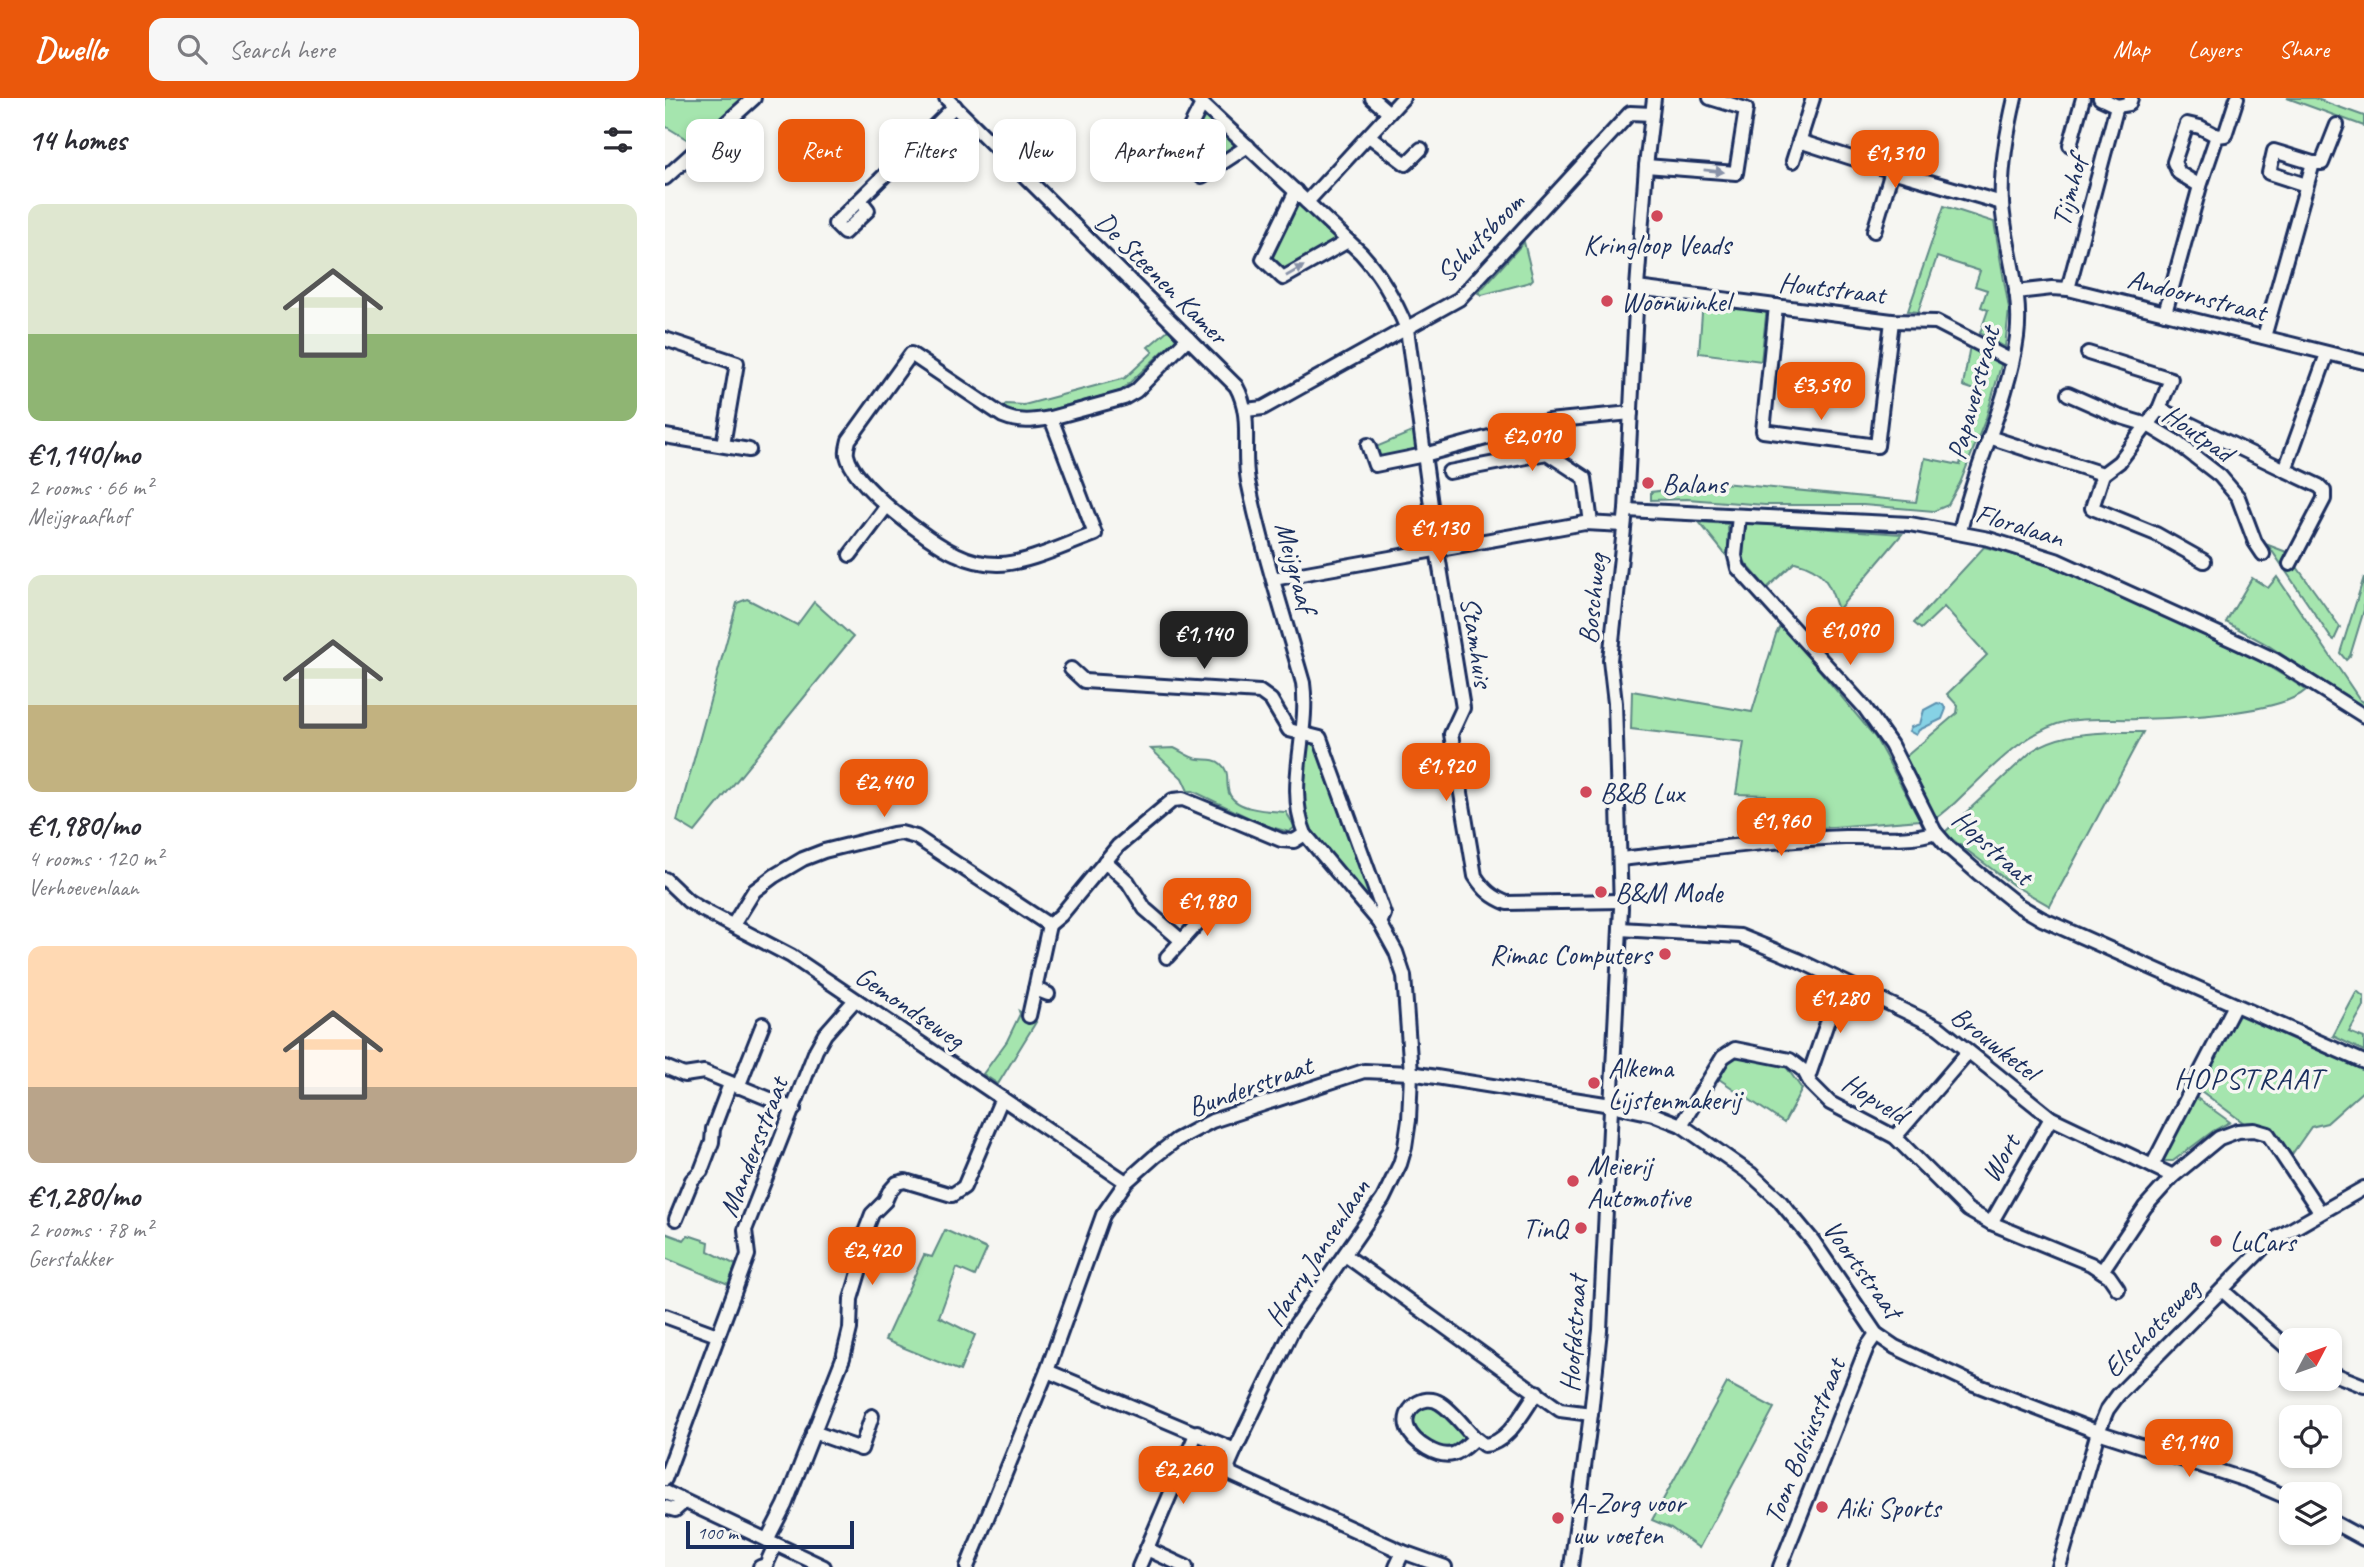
<!DOCTYPE html>
<html lang="en">
<head>
<meta charset="utf-8">
<style>
	body { margin:0; font-family:Caveat,sans-serif; background:#f7f7f7; color:#2b2b33; height:100vh; display:flex; flex-direction:column; font-size:26px; white-space:nowrap }
	* { box-sizing:border-box; margin:0 }
	p { font-size:23px; color:#7c7c81 }
	.icon { flex:none; width:38px; height:38px; fill:none; stroke:currentColor; stroke-width:2; stroke-linecap:round; stroke-linejoin:round }
	.map { position:relative; flex:1; overflow:hidden }
	.sheet { display:flex; flex-direction:column; background:#fff; width:665px }
	.sheet>* { flex:none }
	.guide { position:absolute; left:21px; top:21px; width:665px; height:63px; display:flex; gap:14px }
	.needle { width:46px; rotate:49deg }
	.tools { position:absolute; left:1614px; top:1230px; display:grid; gap:14px }
	.tools a { display:grid; place-items:center; width:63px; height:63px; border-radius:14px; background:#fff; box-shadow:0 4px 10px #0003; font-size:35px }
	.scale { position:absolute; left:21px; bottom:18px; width:168px; box-sizing:border-box; padding-left:7px; border:4px solid #1b2f5e; border-top:0; font-size:19px; line-height:24px; white-space:nowrap; color:#1b2f5e; -webkit-text-stroke:5px #f6f6f2; paint-order:stroke }
	.price { position:absolute; translate:-50% -60px; padding:0 16px; border-radius:14px; background:#ea580c; color:#fff; font-size:23px; line-height:46px; filter:drop-shadow(0 2px 4px #0008) }
	.price::after { content:''; position:absolute; left:50%; top:42px; width:21px; height:16px; margin-left:-10px; background:inherit; clip-path:polygon(0 0,100% 0,50% 100%) }
	.price.on { background:#222; color:#fff }
	ul { padding:0; list-style:none }
	li { display:grid; align-content:center; gap:14px; height:371px; padding:0 28px }
	li span { display:grid; place-items:center; height:217px; border-radius:14px; color:#555 }
	li>.icon { margin-inline-start:auto }
	span .icon { width:126px; height:126px; fill:#fffc; stroke-width:1 }
	li b { font-size:30px }
	h2 { display:flex; justify-content:space-between; align-items:center; height:84px; padding:0 28px; font-size:30px }
	.pill { padding:0 24px; border-radius:14px; background:#fff; box-shadow:0 4px 10px #0003; font-size:24px; line-height:63px }
	.pill.on { background:#ea580c; color:#fff }
	header { display:flex; align-items:center; gap:42px; box-sizing:border-box; height:98px; padding:0 35px; background:#ea580c; color:#fff }
	header strong { font-size:33px }
	nav { display:flex; gap:38px; margin-inline-start:auto; font-size:24px }
	.search { width:490px; height:63px; background:#f7f7f7; display:flex; align-items:center; gap:18px; box-sizing:border-box; padding:0 24px; border-radius:14px; color:#7c7c81; font-size:26px }
	main { display:flex; flex:1; min-height:0 }
	.map>svg:first-child { display:block }
</style>
</head>
<body>
<header>
<strong>Dwello</strong>
<div class="search"><svg class="icon" aria-label="search" viewBox="0 0 24 24"><circle cx="10" cy="10" r="6"/><path d="M15 15l6 6"/></svg>Search here</div>
<nav><a>Map</a><a>Layers</a><a>Share</a></nav>
</header>
<main>
<section class="sheet">
<h2>14 homes<svg class="icon" aria-label="filters" viewBox="0 0 24 24"><path d="M4 7h16M4 17h16"/><circle cx="9" cy="7" r="2"/><circle cx="15" cy="17" r="2"/></svg></h2>
<ul>
<li><span style="background:linear-gradient(#dfe7d0 60%,#8fb573 0)"><svg class="icon" aria-label="home" viewBox="0 0 24 24"><path d="M3 11l9-7 9 7M6 9v11h12V9"/></svg></span><div><b>€1,140/mo</b><p>2 rooms · 66 m²</p><p>Meijgraafhof</p></div></li>
<li><span style="background:linear-gradient(#dfe7d0 60%,#c2b280 0)"><svg class="icon" aria-label="home" viewBox="0 0 24 24"><path d="M3 11l9-7 9 7M6 9v11h12V9"/></svg></span><div><b>€1,980/mo</b><p>4 rooms · 120 m²</p><p>Verhoevenlaan</p></div></li>
<li><span style="background:linear-gradient(#ffd9b3 65%,#b9a48a 0)"><svg class="icon" aria-label="home" viewBox="0 0 24 24"><path d="M3 11l9-7 9 7M6 9v11h12V9"/></svg></span><div><b>€1,280/mo</b><p>2 rooms · 78 m²</p><p>Gerstakker</p></div></li>
</ul>
</section>
<div class="map">
<svg width="1699" height="1469" viewBox="0 0 1699 1469">
	<rect width="100%" height="100%" fill="#f6f6f2"/>
	<filter id="ink" filterUnits="userSpaceOnUse"><feTurbulence type="fractalNoise" baseFrequency=".0143" numOctaves="2"/><feDisplacementMap in="SourceGraphic" scale="14" xChannelSelector="R" yChannelSelector="G"/><feConvolveMatrix kernelMatrix="1 2 1 2 8 2 1 2 1" color-interpolation-filters="sRGB"/></filter>
	<g filter="url(#ink)">
		<!-- green -->
		<g fill="#a5e5ae" stroke="#608a86" stroke-width="2">
			<polygon points="0,0 78,0 28,45 0,28"/>
			<polygon points="1622,0 1649,0 1699,18 1699,28"/>
			<polygon points="538,17 573,49 539,72 519,52"/>
			<polygon points="68,31 76,39 79,49 69,56 61,51 56,42"/>
			<polygon points="632,102 673,142 618,174 605,160"/>
			<polygon points="1279,108 1329,124 1344,211 1340,249 1315,235 1323,212 1316,209 1322,192 1310,188 1315,173 1272,159 1253,214 1243,213"/>
			<polygon points="859,144 868,181 865,184 817,197 813,195"/>
			<polygon points="1038,202 1102,209 1096,263 1034,255"/>
			<polygon points="504,231 511,241 456,293 358,319 352,320 337,309 341,306 359,307 460,280 488,254 483,249"/>
			<polygon points="1305,247 1337,264 1321,320 1295,385 1283,407 1269,413 1198,407 1100,407 1022,401 986,402 986,394 1058,385 1251,404 1260,360 1295,367 1310,292 1298,288"/>
			<polygon points="749,333 754,350 708,361 706,351"/>
			<polygon points="1034,424 1063,426 1064,461"/>
			<path d="M1081 425 1237 436 1173 512C1165 486 1159 471 1130 464L1102 490 1077 461 1076 431Z"/>
			<polygon points="1603,447 1627,456 1627,462 1675,529 1669,542 1666,540"/>
			<path d="M1319 449C1382 464 1441 489 1500 516 1549 538 1597 562 1641 592 1615 616 1511 620 1473 621 1450 622 1426 619 1403 623 1361 632 1329 668 1299 696 1290 705 1281 714 1270 721L1238 661 1292 615 1293 608 1282 596 1322 557 1279 509 1256 531 1249 525Z"/>
			<polygon points="1612,479 1695,602 1699,604 1699,610 1601,546 1561,524 1587,480 1603,490"/>
			<polygon points="1699,479 1699,512 1685,558 1681,562 1675,555"/>
			<polygon points="82,501 132,527 149,504 188,539 30,734 12,723 72,505"/>
			<polygon points="1116,526 1210,639 1255,722 1104,734 1101,697 1071,696 1079,644 966,631 967,593 1087,614 1111,536"/>
			<path d="M1450 634H1478L1385 808 1348 787 1279 735 1367 653C1393 636 1419 636 1450 634Z"/>
			<path d="M647 642H651L711 810 644 730C633 703 639 674 643 646Z"/>
			<path d="M509 650C516 653 522 658 529 660 538 663 549 659 556 666 565 674 561 681 563 691 566 713 605 713 621 714L630 729 624 734 599 727 528 693H523L517 680 486 651Z"/>
			<polygon points="1692,893 1699,899 1699,908 1684,934 1699,940 1699,953 1668,938"/>
			<polygon points="354,913 371,924 333,986 318,976 342,943 355,916"/>
			<polygon points="1576,914 1699,970 1699,992 1662,1025 1646,1029 1625,1059 1592,1029 1579,1025 1532,990"/>
			<polygon points="1074,956 1119,966 1137,991 1119,1025 1051,979 1064,958"/>
			<polygon points="1525,995 1565,1024 1548,1033 1508,1063 1493,1063"/>
			<polygon points="280,1132 322,1151 310,1178 292,1170 274,1219 310,1237 295,1273 220,1242 259,1157 267,1159"/>
			<polygon points="0,1135 19,1142 23,1137 44,1144 43,1153 71,1167 63,1186 0,1160"/>
			<polygon points="1062,1285 1109,1310 1034,1450 1006,1430 987,1422"/>
			<path d="M765 1309 777 1313 802 1339 793 1348 784 1352C769 1347 756 1340 747 1327L752 1313Z"/>
		</g>
		<!-- water -->
		<polygon fill="#86d2e5" stroke="#5b91af" stroke-width="2" points="1272,605 1277,606 1281,611 1277,621 1254,632 1251,637 1244,633 1246,629 1255,626 1259,612"/>
		<g fill="none" stroke-linecap="round" stroke-linejoin="round">
			<!-- minor casing -->
			<g stroke="#1b2f5e" stroke-width="18">
				<g id="minor">
					<path d="M281 0 571 288C588 318 577 351 583 383 597 451 619 518 638 585 645 636 620 687 640 736L715 825 731 854 739 878 746 975 744 1022 740 1049 735 1066 718 1101 629 1229 570 1352"/>
					<path d="M531 0 696 155C717 178 730 202 742 231L772 451 798 610 786 636 810 778C819 792 827 799 842 805L956 803"/>
					<polyline points="707,0 724,15"/>
					<polyline points="1435,0 1452,8"/>
					<polyline points="537,6 512,55 537,78 583,48"/>
					<polyline points="704,38 741,66 756,51"/>
					<polyline points="1134,43 1227,73 1337,105"/>
					<polyline points="1405,47 1418,0"/>
					<polyline points="1128,63 1148,0"/>
					<polyline points="981,68 1071,75 1081,11 1045,0"/>
					<polyline points="0,80 89,0"/>
					<polyline points="1641,87 1604,75 1609,53 1648,65"/>
					<polyline points="1535,88 1552,38 1560,37 1572,0"/>
					<polyline points="631,93 598,161 618,180 683,143"/>
					<polyline points="195,102 203,112 179,135 170,126 290,8"/>
					<polyline points="642,104 738,0"/>
					<polyline points="1209,133 1227,73"/>
					<polyline points="972,190 1227,223 1271,224 1347,263"/>
					<polyline points="1403,191 1452,8 1464,6 1466,0"/>
					<polyline points="1351,194 1387,190 1403,191 1699,264"/>
					<polyline points="1111,208 1098,333 1212,348 1227,223"/>
					<polyline points="1500,215 1535,88 1514,75 1509,64 1522,26 1535,29 1552,38"/>
					<polyline points="1599,239 1648,65 1657,65 1672,27"/>
					<polyline points="0,241 72,265 58,347"/>
					<polyline points="1423,255 1506,281 1494,311"/>
					<polyline points="1403,296 1453,318 1483,327 1511,344 1555,378 1573,399 1590,444 1598,456"/>
					<polyline points="581,312 598,310 794,201 965,15 987,16"/>
					<path d="M386 320C368 323 355 325 338 318L246 256 184 342C183 347 181 352 182 357 188 387 264 444 291 456 303 462 319 466 333 466 362 466 402 446 430 436L386 320 459 300 471 293 523 240"/>
					<polyline points="0,338 84,352"/>
					<polyline points="1324,339 1438,376 1454,364 1494,311 1620,372 1662,256"/>
					<polyline points="703,347 710,367 759,357 883,323 966,315"/>
					<polyline points="1620,372 1654,388 1659,393 1659,401 1625,466"/>
					<polyline points="784,374 882,355 920,380 926,425"/>
					<polyline points="1438,376 1427,410 1491,436 1539,463"/>
					<polyline points="961,412 1245,426 1324,441 1391,462 1574,545 1610,562 1699,618"/>
					<polyline points="1074,418 1070,458 1073,470 1200,610 1226,647 1270,734 1283,749 1313,775 1353,807 1377,821 1699,964"/>
					<path d="M1295 434C1309 368 1343 306 1352 239 1358 195 1340 150 1337 106 1335 71 1342 34 1350 0"/>
					<polyline points="185,457 221,409"/>
					<polyline points="608,481 920,425 959,427"/>
					<polyline points="406,571 419,583 595,594 606,602 624,632 655,640 719,816 715,825"/>
					<path d="M955 761C1030 753 1105 742 1180 739 1210 738 1242 744 1270 734"/>
					<polyline points="440,763 463,784 480,811 517,843"/>
					<polyline points="0,781 23,803 36,811 126,858 461,1084"/>
					<polyline points="68,827 89,793 109,778 138,761 159,753 228,736 236,735 251,739 384,827"/>
					<polyline points="384,827 396,817 453,748 508,702 518,701 616,742 629,743 640,736"/>
					<polyline points="955,831 1075,838 1133,862 1273,929 1386,1020 1508,1078"/>
					<polyline points="502,859 542,815"/>
					<polyline points="383,896 370,891 384,827"/>
					<polyline points="364,918 370,891"/>
					<polyline points="0,969 19,977 39,974 129,1011"/>
					<polyline points="1143,980 1176,884"/>
					<polyline points="73,989 98,926"/>
					<polyline points="1016,1027 1058,959 1070,951 1125,962 1139,973 1146,986 1165,1005 1230,1039 1303,1112 1326,1125 1426,1166 1444,1178 1453,1191"/>
					<polyline points="1230,1039 1303,954"/>
					<polyline points="1487,1068 1570,907"/>
					<polyline points="11,1121 27,1082 36,1073 47,1044 48,1031 65,986"/>
					<polyline points="1326,1125 1386,1020"/>
					<polyline points="680,1157 895,1312 926,1316"/>
					<polyline points="1437,1173 1480,1109 1508,1078 1554,1040 1573,1033 1589,1032 1603,1036 1655,1114"/>
					<polyline points="1557,1192 1626,1253"/>
					<polyline points="0,1218 52,1237"/>
					<polyline points="382,1273 570,1352 563,1368 566,1376 738,1454 780,1469"/>
					<polyline points="1664,1274 1699,1288"/>
					<polyline points="148,1334 196,1351 207,1318"/>
					<path d="M810 1340C799 1329 788 1313 775 1305 759 1294 735 1312 743 1331 749 1345 773 1360 788 1356 796 1354 803 1346 810 1340L819 1347C843 1346 859 1312 872 1294"/>
					<polyline points="0,1381 83,1157 80,1132 151,952 160,936 190,902"/>
					<polyline points="0,1394 159,1469"/>
					<polyline points="0,1409 10,1412 19,1404"/>
					<polyline points="1664,1422 1699,1441"/>
					<polyline points="102,1442 120,1407 178,1260 185,1231 186,1201 195,1171 191,1158 207,1116 220,1103 224,1094 232,1085 240,1083 287,1097 299,1089 337,1000"/>
					<polyline points="482,1451 521,1469"/>
					<polyline points="95,1469 101,1467 110,1447"/>
					<polyline points="302,1469 382,1273 438,1117 461,1084 489,1059 511,1042 547,1023 699,973 746,975 946,1007 988,1016 1016,1027 1086,1076 1114,1102 1148,1143 1211,1236 1230,1249 1309,1286 1433,1334 1584,1383 1626,1401"/>
					<polyline points="474,1469 532,1334"/>
					<polyline points="731,1469 738,1454"/>
					<polyline points="906,1469 926,1316 935,1232 956,810 950,605 945,562 961,412 972,190 981,68 989,0"/>
					<polyline points="1115,1469 1202,1249 1211,1236"/>
					<polyline points="1394,1469 1433,1334 1442,1312 1453,1297 1603,1145 1699,1090"/>
				</g>
			</g>
			<!-- minor -->
			<use href="#minor" stroke="#f6f6f2" stroke-width="12"/>
		</g>
		<!-- one-way arrows -->
		<defs><path id="oneway-solid" d="M-6-.8H1V-3.2L6.5 0L1 3.2V.8H-6Z" transform="scale(1.75)"/></defs>
		<g fill="#8892a8">
			<use href="#oneway-solid" transform="translate(1049 73) rotate(6)"/>
			<use href="#oneway-solid" transform="translate(630 173) rotate(-30)"/>
		</g>
	</g>
	<!-- markers -->
	<g fill="#d1495b" stroke="#f6f6f2" stroke-width="2.5">
		<circle cx="992" cy="118" r="7"/>
		<circle cx="942" cy="203" r="7"/>
		<circle cx="983" cy="385" r="7"/>
		<circle cx="921" cy="694" r="7"/>
		<circle cx="936" cy="794" r="7"/>
		<circle cx="1000" cy="856" r="7"/>
		<circle cx="929" cy="985" r="7"/>
		<circle cx="908" cy="1083" r="7"/>
		<circle cx="916" cy="1130" r="7"/>
		<circle cx="1551" cy="1143" r="7"/>
		<circle cx="1157" cy="1409" r="7"/>
		<circle cx="893" cy="1420" r="7"/>
	</g>
	<g text-anchor="middle" dominant-baseline="central" stroke-width="7" stroke-linejoin="round" paint-order="stroke">
		<!-- street labels -->
		<g font-size="28" fill="#1b2f5e" stroke="#f6f6f2">
			<text transform="translate(1404 93) rotate(-75)">Tijmhof</text>
			<text transform="translate(815 139) rotate(-46)">Schutsboom</text>
			<text transform="translate(497 180) rotate(45)">De Steenen Kamer</text>
			<text transform="translate(1167 190) rotate(7)">Houtstraat</text>
			<text transform="translate(1532 197) rotate(14)">Andoornstraat</text>
			<text transform="translate(1308 295) rotate(-75)">Papaverstraat</text>
			<text transform="translate(1533 335) rotate(35)">Houtpad</text>
			<text transform="translate(1355 427) rotate(17)">Floralaan</text>
			<text transform="translate(631 469) rotate(75)">Meijgraaf</text>
			<text transform="translate(927 501) rotate(-84)">Boschweg</text>
			<text transform="translate(812 544) rotate(81)">Stamhuis</text>
			<text transform="translate(1328 749) rotate(42)">Hopstraat</text>
			<text transform="translate(245 909) rotate(34)">Gemondseweg</text>
			<text transform="translate(1330 945) rotate(38)">Brouwketel</text>
			<text transform="translate(585 988) rotate(-20)">Bunderstraat</text>
			<text transform="translate(1210 1000) rotate(32)">Hopveld</text>
			<text transform="translate(88 1049) rotate(-69)">Mandersstraat</text>
			<text transform="translate(1335 1060) rotate(-60)">Wort</text>
			<text transform="translate(652 1154) rotate(-57)">Harry Jansenlaan</text>
			<text transform="translate(1198 1171) rotate(54)">Voortstraat</text>
			<text transform="translate(1486 1230) rotate(-46)">Elschotseweg</text>
			<text transform="translate(908 1236) rotate(-86)">Hoofdstraat</text>
			<text transform="translate(1139 1343) rotate(-68)">Toon Bolsiusstraat</text>
		</g>
		<!-- poi labels -->
		<g font-size="28" fill="#1b2f5e" stroke="#f6f6f2" text-anchor="start">
			<text x="992" y="146" text-anchor="middle">Kringloop Veads</text>
			<text x="956" y="203">Woonwinkel</text>
			<text x="997" y="385">Balans</text>
			<text x="935" y="694">B&amp;B Lux</text>
			<text x="950" y="794">B&amp;M Mode</text>
			<text x="986" y="856" text-anchor="end">Rimac Computers</text>
			<text x="943" y="969">Alkema<tspan x="943" dy="32">Lijstenmakerij</tspan></text>
			<text x="922" y="1067">Meierij<tspan x="922" dy="32">Automotive</tspan></text>
			<text x="902" y="1130" text-anchor="end">TinQ</text>
			<text x="1565" y="1143">LuCars</text>
			<text x="907" y="1404">A-Zorg voor<tspan x="907" dy="32">uw voeten</tspan></text>
			<text x="1171" y="1409">Aiki Sports</text>
		</g>
		<!-- neighbourhood labels -->
		<g font-size="30" letter-spacing="2" fill="#1b2f5e" stroke="#f6f6f2">
			<text x="1584" y="980">HOPSTRAAT</text>
		</g>
	</g>
</svg>
<div class="tools">
<a><svg class="needle" viewBox="-14 -14 28 28"><path d="M0-13l5 13h-10z" fill="#e53935"/><path d="M0 13l5-13h-10z" fill="#7c7c81"/></svg></a>
<a><svg class="icon" aria-label="locate" viewBox="0 0 24 24"><circle cx="12" cy="12" r="6"/><path d="M12 2v4M12 18v4M2 12h4M18 12h4"/></svg></a>
<a><svg class="icon" aria-label="layers" viewBox="0 0 24 24"><path d="M12 4l9 5-9 5-9-5zM3 14l9 5 9-5"/></svg></a>
</div>
<div class="scale">100 m</div>
<b class="price" style="left:1230px;top:92px">€1,310</b>
<b class="price" style="left:1156px;top:324px">€3,590</b>
<b class="price" style="left:867px;top:375px">€2,010</b>
<b class="price" style="left:775px;top:467px">€1,130</b>
<b class="price" style="left:1185px;top:569px">€1,090</b>
<b class="price on" style="left:539px;top:573px">€1,140</b>
<b class="price" style="left:781px;top:705px">€1,920</b>
<b class="price" style="left:219px;top:721px">€2,440</b>
<b class="price" style="left:1116px;top:760px">€1,960</b>
<b class="price" style="left:542px;top:840px">€1,980</b>
<b class="price" style="left:1175px;top:937px">€1,280</b>
<b class="price" style="left:207px;top:1189px">€2,420</b>
<b class="price" style="left:1524px;top:1381px">€1,140</b>
<b class="price" style="left:518px;top:1408px">€2,260</b>
<div class="guide">
<a class="pill">Buy</a>
<a class="pill on">Rent</a>
<a class="pill">Filters</a>
<a class="pill">New</a>
<a class="pill">Apartment</a>
</div>
</div>
</main>
</body>
</html>
